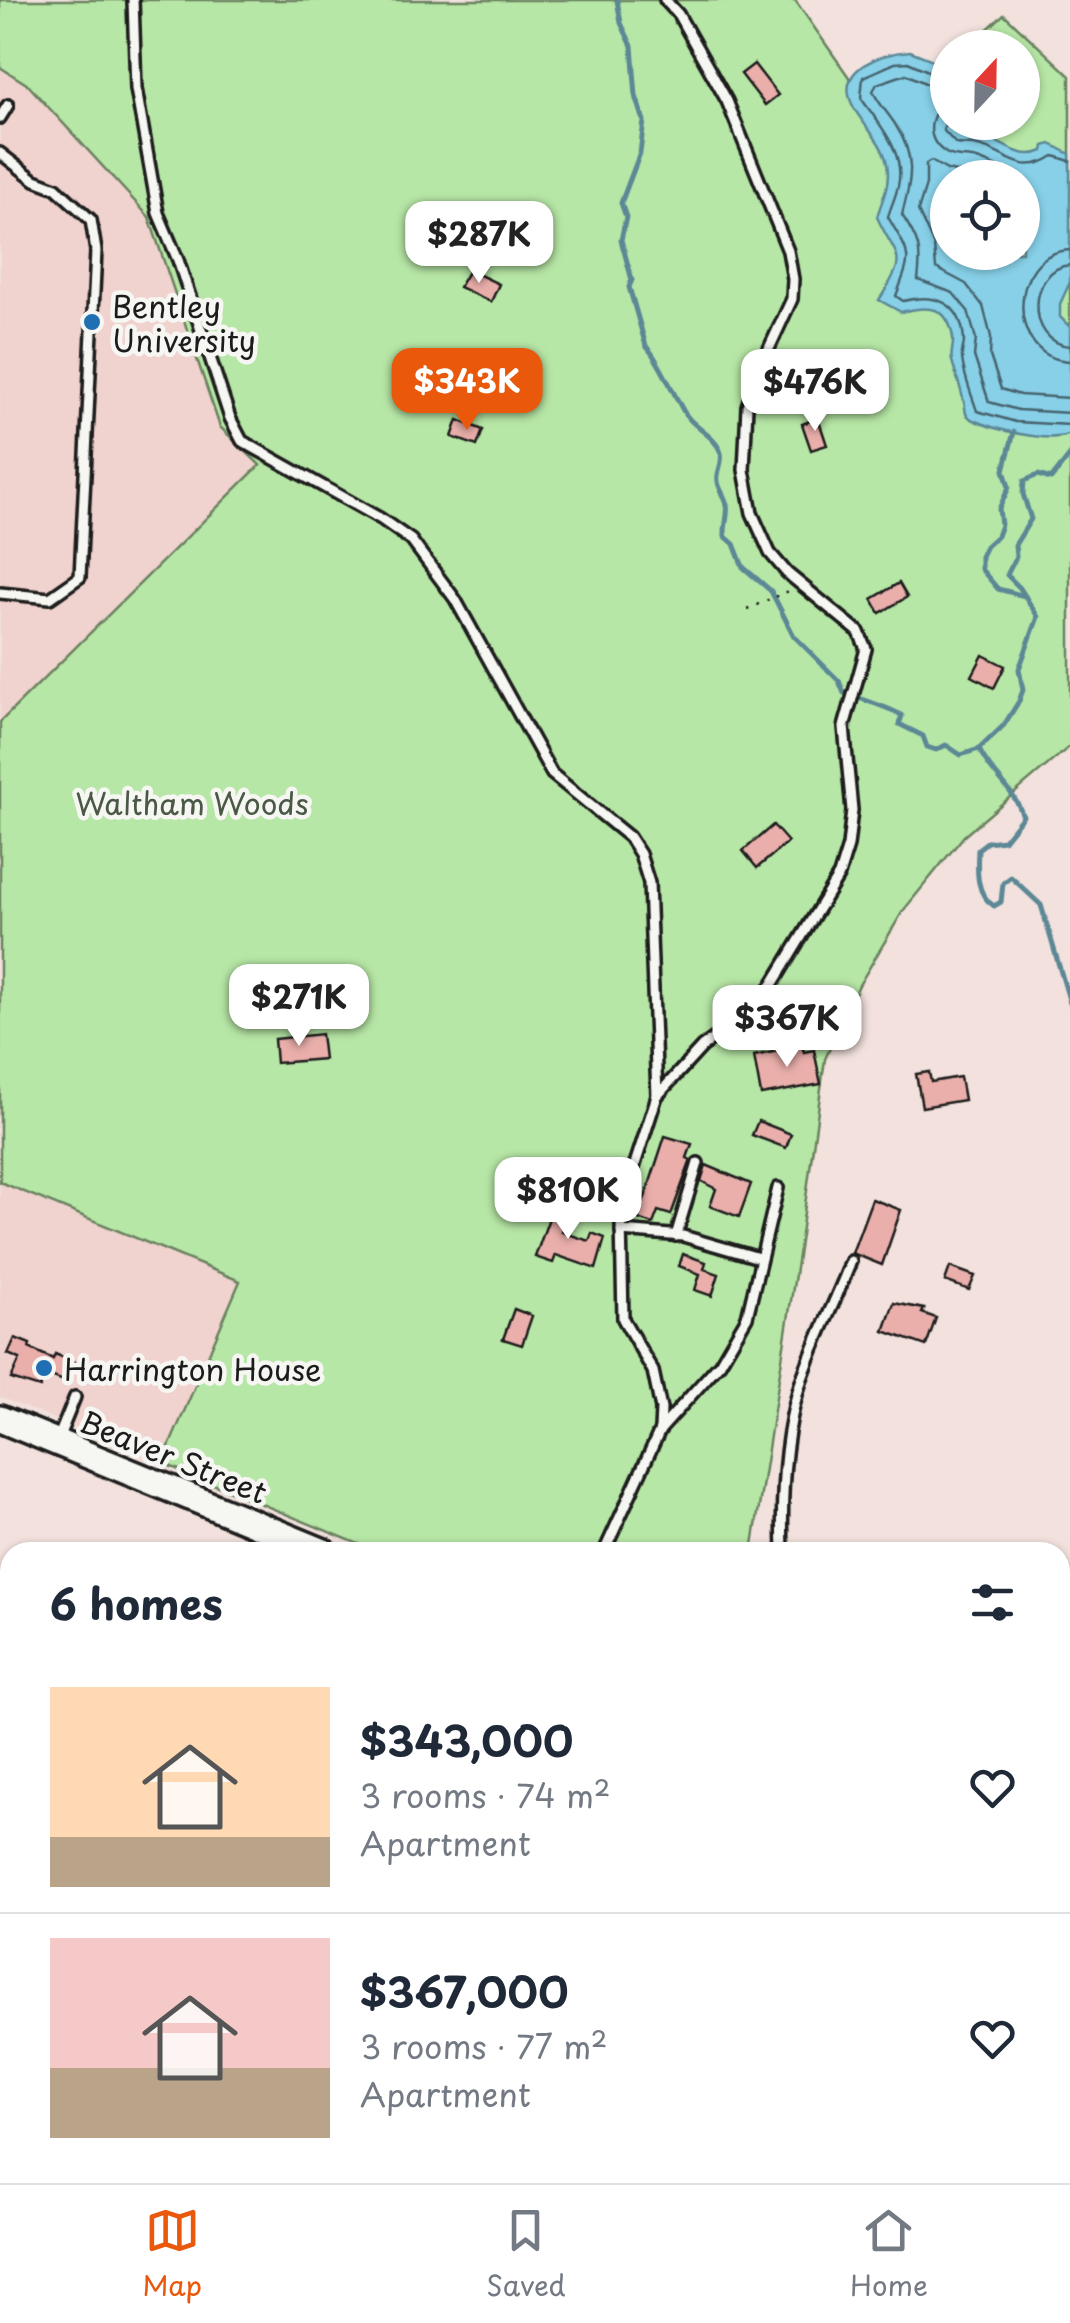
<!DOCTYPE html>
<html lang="en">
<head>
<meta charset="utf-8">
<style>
	body { margin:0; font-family:"Playpen Sans",sans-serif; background:#f6f6f7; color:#1f2937; height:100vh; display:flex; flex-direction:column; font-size:38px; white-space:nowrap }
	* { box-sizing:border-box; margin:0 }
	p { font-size:32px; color:#747a83 }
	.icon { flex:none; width:55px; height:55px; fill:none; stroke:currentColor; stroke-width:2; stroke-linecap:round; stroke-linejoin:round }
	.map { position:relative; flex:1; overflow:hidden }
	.details { position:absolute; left:0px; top:1542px; width:1070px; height:642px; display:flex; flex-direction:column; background:#fff; border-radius:30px 30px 0 0; box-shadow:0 2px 8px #0004 }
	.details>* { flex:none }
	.needle { width:65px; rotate:22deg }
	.fabs { position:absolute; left:930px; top:30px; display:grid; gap:20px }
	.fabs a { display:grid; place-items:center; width:110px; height:110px; border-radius:50%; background:#fff; box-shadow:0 2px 8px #0004; font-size:50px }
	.price { position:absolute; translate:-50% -85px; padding:0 22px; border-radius:20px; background:#fff; color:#222; font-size:32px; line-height:65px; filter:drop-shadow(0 2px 5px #0008) }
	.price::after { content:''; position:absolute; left:50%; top:60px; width:30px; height:22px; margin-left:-15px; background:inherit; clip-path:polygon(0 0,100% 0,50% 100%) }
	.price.on { background:#ea580c; color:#fff }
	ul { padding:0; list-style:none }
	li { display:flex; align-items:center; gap:30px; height:250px; padding:0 50px }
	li+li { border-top:2px solid #e0e1e3 }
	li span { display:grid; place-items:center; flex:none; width:280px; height:200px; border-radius:0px; color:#555 }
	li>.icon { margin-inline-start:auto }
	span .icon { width:120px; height:120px; fill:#fffc; stroke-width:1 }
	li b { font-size:42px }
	h2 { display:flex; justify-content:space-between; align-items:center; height:120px; padding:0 50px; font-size:42px }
	.dock { display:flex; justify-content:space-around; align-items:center; height:140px; border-top:2px solid #e0e1e3; background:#fff; font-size:28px; color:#747a83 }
	.dock a { display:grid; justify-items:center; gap:5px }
	.dock .on { color:#ea580c }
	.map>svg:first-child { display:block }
</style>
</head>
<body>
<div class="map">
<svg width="1070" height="2183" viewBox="0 0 1070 2183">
	<rect width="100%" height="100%" fill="#f2e1dd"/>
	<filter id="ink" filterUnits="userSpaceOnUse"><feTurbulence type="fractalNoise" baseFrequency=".01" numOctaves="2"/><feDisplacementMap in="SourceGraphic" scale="20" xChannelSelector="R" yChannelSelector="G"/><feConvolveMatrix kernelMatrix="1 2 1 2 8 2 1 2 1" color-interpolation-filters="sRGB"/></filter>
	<g filter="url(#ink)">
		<!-- built -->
		<g fill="#f0d2ce">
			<polygon points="0,67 28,85 149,217 220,427 261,465 0,722"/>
			<polygon points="0,1182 240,1281 162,1463 0,1397"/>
		</g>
		<!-- green -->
		<g fill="#b7e7a6" stroke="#6a8261" stroke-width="2.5" fill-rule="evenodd">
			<path d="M0 0H795L883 126 947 66 948 122H1022V48L968 47 1004 14 1070 76V746L964 836 903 911 859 985 825 1059 799 1249 752 1552H378L162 1463 240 1281 0 1182V722L260 465 220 427 149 217 28 85 0 67ZM948 178H1022V252H948Z"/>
			<polygon points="1065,1598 1070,1598 1070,2089 1060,2054 1060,1599"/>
			<polygon points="593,2175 1033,2175 1039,2183 585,2183"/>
		</g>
		<!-- water -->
		<path fill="#87d0e8" stroke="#5c8896" stroke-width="2.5" fill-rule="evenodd" d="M910 51 933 60 947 73 948 122 954 123 958 134C964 135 969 134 975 134 999 137 1018 163 1043 151L1044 146 1051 144 1070 154V282L1060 304V317L1070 327V434C1049 444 992 429 971 419L966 414C964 396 957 379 952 361 950 352 954 347 953 338 948 305 928 305 901 312L879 300C910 253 897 261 877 217 882 199 891 184 887 164 882 139 862 126 852 104 835 67 884 53 910 51ZM948 178H1022V252H948Z"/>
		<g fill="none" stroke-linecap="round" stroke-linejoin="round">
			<!-- shore -->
			<g stroke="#47646e" stroke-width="2.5">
				<path d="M948 80 908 62 895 63 863 77 861 98C878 123 906 152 898 186 896 196 891 206 888 217 911 257 913 252 896 296L903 301C936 293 962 302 964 341 964 347 961 352 962 357 963 374 972 396 977 411L1016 422 1070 425"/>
				<path d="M948 94 906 74 877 84 873 91C878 103 888 113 895 124 917 158 911 179 902 215 919 241 922 249 918 280L953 293 968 311 976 339 974 356 989 402 1018 410 1070 413"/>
				<path d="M948 101C928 113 924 139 946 153 956 159 967 156 977 159 992 164 1007 172 1022 178"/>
				<path d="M948 116 943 130 956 144C961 145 967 144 973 145 1005 149 1019 179 1054 156L1070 161"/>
				<polyline points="981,178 947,170 931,161 926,164 926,185 918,211 934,246 936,268 966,284 983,306 991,337 990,356 1001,389 1020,395 1070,398"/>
				<path d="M1070 250C1008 252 1005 359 1070 361"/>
				<path d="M1070 265C1028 268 1025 343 1070 346"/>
			</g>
			<!-- stream -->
			<g stroke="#5c8896" stroke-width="5">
				<path d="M617 0 621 23 632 46 636 96 644 121 640 153 621 203 626 217 621 240 632 280 629 287 646 346C659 359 674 395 684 412 693 428 716 436 721 453 723 462 719 467 718 475 716 487 725 494 727 505 729 515 724 525 725 536L734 544 743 567 771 591 794 636 839 681 844 693C856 697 896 710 902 716L899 724 923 736 927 747 936 750 946 745 961 755 979 749C991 775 1013 787 1023 816L1004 840 987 842 978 849C977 870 975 894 994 906L1001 902 1003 883 1011 877 1041 905 1070 1003"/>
				<polyline points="1014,432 1004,470 1009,487 999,509 1001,525 997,536 986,546 981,556 981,569 998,589 1025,596"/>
				<polyline points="979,749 1004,725 1019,701 1023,690 1019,669 1038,617 1020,588 1007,575 1016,557 1015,545 1031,519 1023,494 1024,481 1038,475 1051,479 1070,455"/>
			</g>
		</g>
		<!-- building -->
		<g fill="#eaafab" stroke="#1c1c1c" stroke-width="2.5">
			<polygon points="754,64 778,95 765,105 741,74"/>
			<polygon points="469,270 499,284 491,302 459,287"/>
			<polygon points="818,418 827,445 811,450 802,424"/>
			<polygon points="458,420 483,430 477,446 452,437"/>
			<polygon points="899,583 907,597 880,613 872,599"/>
			<polygon points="983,655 1005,666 994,688 972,676"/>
			<polygon points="773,825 788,842 757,868 743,851"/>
			<polygon points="321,1034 324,1059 276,1063 274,1039"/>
			<polygon points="802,1046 804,1052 814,1050 821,1084 761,1095 754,1056"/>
			<polygon points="929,1072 931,1082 960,1077 964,1100 922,1107 916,1074"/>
			<polygon points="758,1121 791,1134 786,1148 752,1135"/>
			<polygon points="665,1136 692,1144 687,1158 691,1160 671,1215 658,1211 653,1224 638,1219"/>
			<polygon points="706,1165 751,1184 739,1217 710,1206 716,1189 701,1181"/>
			<polygon points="872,1199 901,1210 882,1265 852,1253"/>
			<polygon points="554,1204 569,1209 562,1232 589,1241 592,1233 605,1238 596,1269 556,1255 553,1263 535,1257"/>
			<polygon points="683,1254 706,1262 704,1269 719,1274 712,1296 695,1290 700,1274 679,1266"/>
			<polygon points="950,1267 975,1276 969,1290 945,1281"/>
			<polygon points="894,1303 924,1309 922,1313 936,1318 926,1346 884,1331"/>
			<polygon points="514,1309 532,1316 522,1345 503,1339"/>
			<polygon points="15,1338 30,1344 29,1348 53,1359 55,1354 74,1362 66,1382 46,1374 40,1388 11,1379 20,1359 8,1354"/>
		</g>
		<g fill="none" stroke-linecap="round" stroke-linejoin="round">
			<!-- service casing -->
			<g stroke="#1c1c1c" stroke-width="16">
				<g id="service">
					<polyline points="133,0 136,89 158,213 178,260 230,418 242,441 381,519 411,540 455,599 552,774 629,837 640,854 649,883 657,1096"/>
					<polyline points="0,118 8,105"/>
					<polyline points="0,153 35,180 56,188 91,220 96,251 80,577 50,598 0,593"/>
					<polyline points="621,1231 683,1236 759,1258"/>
					<polyline points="676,1236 698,1163"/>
					<polyline points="660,1430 661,1409 653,1371 623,1319 621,1221 629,1183 657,1096 702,1047 745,1016 772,985 839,875 848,846 852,810 844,727 866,649 859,632 787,573 770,553 752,513 744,470 747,406 760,368 792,299 793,279 788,251 727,101 678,14 665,0"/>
					<polyline points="58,1439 75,1397"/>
					<polyline points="604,1552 660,1430 720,1363 747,1317 778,1188"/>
					<path d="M783 1552C781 1498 783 1443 798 1391 811 1347 835 1304 851 1261"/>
					<polyline points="994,2175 1000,2183"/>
				</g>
			</g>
			<!-- secondary casing -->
			<g stroke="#1c1c1c" stroke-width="32">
				<g id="secondary">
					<polyline points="0,1419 324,1552"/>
					<polyline points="1060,2163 1070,2176"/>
				</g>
			</g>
			<!-- path -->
			<g stroke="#1c1c1c" stroke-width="2.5" stroke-dasharray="2.5 8" stroke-linecap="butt">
				<polyline points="747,609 789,591"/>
				<polyline points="909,2175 935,2183"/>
				<polyline points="595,2183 602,2175"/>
				<polyline points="889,2183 891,2175"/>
				<polyline points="959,2183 962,2175"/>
			</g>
			<!-- service -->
			<use href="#service" stroke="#f6f6f2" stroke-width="9"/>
			<!-- secondary -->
			<use href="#secondary" stroke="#f6f6f2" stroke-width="25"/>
		</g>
	</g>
	<!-- markers -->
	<g fill="#1f6fb2" stroke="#f6f6f2" stroke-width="4">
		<circle cx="92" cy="322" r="10"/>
		<circle cx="44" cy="1368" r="10"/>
	</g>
	<g text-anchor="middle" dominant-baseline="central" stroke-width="9" stroke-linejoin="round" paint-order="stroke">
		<!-- poi labels -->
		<g font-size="30" fill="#1c1c1c" stroke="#f6f6f2" text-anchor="start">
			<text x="112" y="305">Bentley<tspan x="112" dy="34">University</tspan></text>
			<text x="64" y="1368">Harrington House</text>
		</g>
		<!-- park labels -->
		<g font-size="30" fill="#4a5945" stroke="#f6f6f2">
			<text x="192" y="802">Waltham Woods</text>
		</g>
		<!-- street labels -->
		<g font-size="30" fill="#1c1c1c" stroke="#f6f6f2">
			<text transform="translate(174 1456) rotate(22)">Beaver Street</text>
		</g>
	</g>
</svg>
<div class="fabs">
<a><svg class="needle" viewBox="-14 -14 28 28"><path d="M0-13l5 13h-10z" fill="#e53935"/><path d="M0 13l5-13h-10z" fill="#747a83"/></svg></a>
<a><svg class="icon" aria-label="locate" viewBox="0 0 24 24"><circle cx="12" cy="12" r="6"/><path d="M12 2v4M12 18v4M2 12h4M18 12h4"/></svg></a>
</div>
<b class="price" style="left:479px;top:286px">$287K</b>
<b class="price on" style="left:467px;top:433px">$343K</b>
<b class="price" style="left:815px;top:434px">$476K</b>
<b class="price" style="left:299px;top:1049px">$271K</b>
<b class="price" style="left:787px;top:1070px">$367K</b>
<b class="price" style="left:568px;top:1242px">$810K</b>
<section class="details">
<h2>6 homes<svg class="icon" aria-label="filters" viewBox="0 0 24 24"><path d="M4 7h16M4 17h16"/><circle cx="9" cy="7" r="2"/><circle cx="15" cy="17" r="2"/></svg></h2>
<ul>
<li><span style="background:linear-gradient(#ffd9b3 75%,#b9a48a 0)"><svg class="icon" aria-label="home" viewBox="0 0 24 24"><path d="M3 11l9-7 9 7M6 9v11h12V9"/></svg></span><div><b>$343,000</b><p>3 rooms · 74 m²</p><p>Apartment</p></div><svg class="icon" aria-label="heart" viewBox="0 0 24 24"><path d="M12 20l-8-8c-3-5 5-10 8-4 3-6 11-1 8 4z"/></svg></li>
<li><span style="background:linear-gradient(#f6c9c9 65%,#b9a48a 0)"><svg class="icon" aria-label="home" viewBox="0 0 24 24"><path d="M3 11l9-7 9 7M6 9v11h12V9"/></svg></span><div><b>$367,000</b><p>3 rooms · 77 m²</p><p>Apartment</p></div><svg class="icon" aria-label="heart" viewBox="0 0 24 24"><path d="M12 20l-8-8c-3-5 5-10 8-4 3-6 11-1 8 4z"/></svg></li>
</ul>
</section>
</div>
<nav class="dock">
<a class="on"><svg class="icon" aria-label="map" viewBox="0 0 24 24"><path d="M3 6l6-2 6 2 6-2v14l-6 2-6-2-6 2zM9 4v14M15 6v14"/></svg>Map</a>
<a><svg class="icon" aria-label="saved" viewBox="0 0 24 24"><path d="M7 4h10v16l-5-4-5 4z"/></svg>Saved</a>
<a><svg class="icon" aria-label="home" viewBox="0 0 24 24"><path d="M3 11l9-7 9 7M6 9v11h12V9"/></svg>Home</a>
</nav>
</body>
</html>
